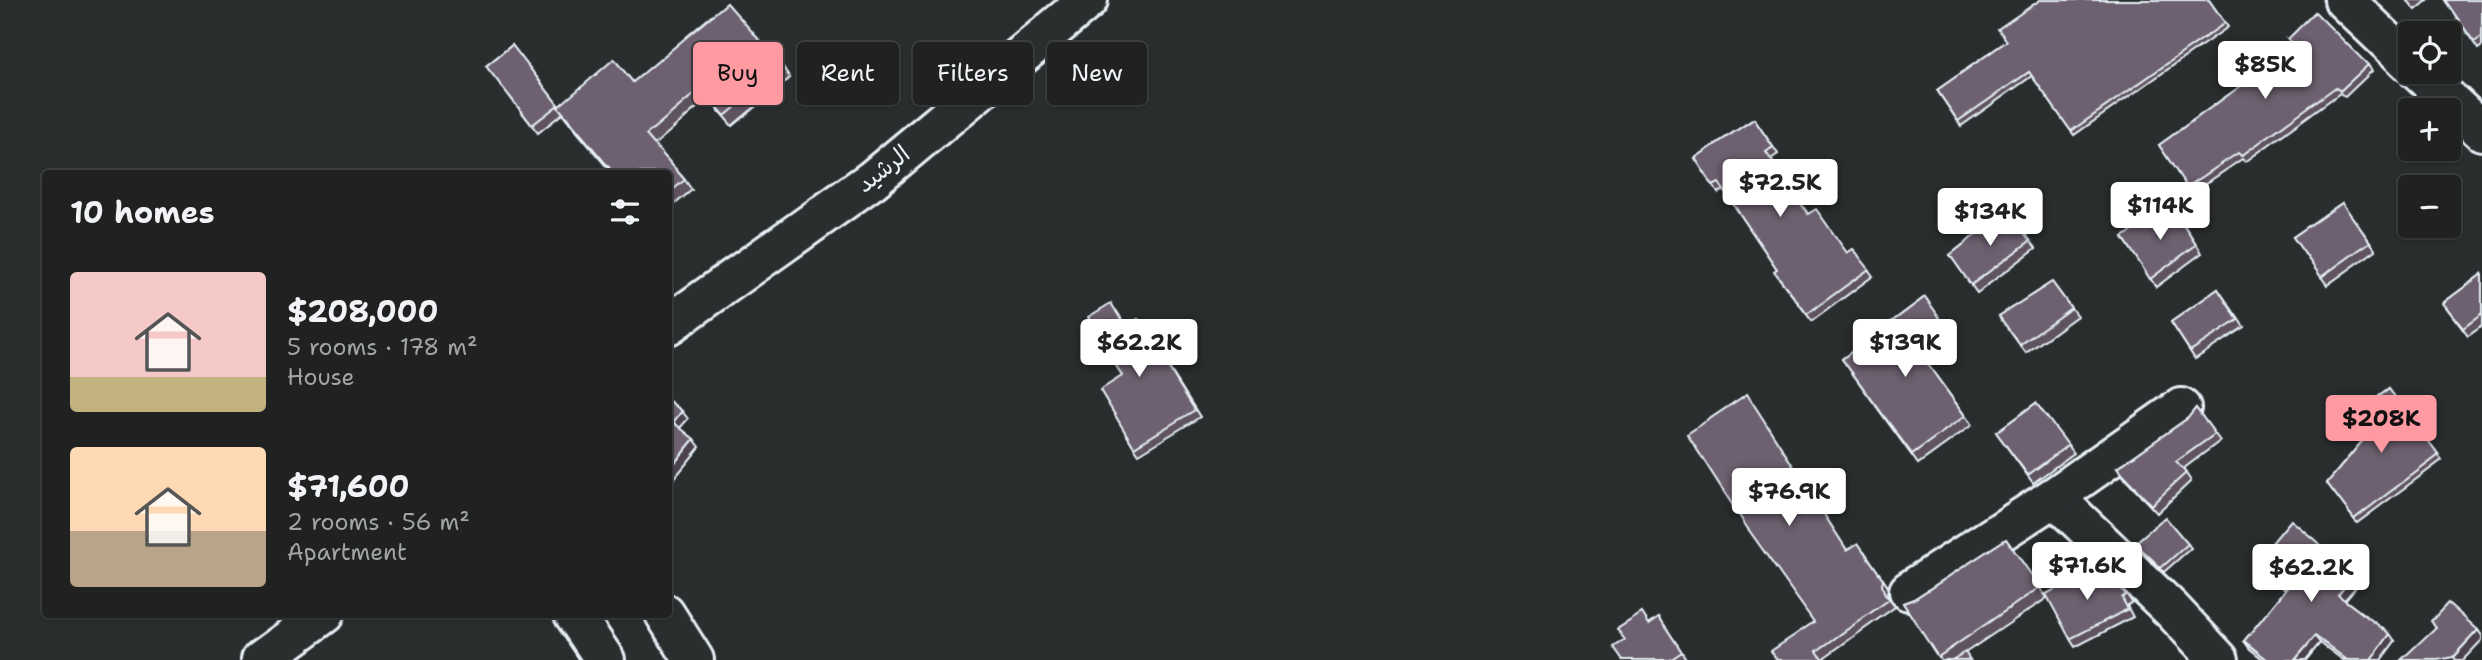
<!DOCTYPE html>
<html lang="en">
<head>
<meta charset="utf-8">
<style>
	body { margin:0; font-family:"Shantell Sans","Playpen Sans Arabic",sans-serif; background:#2d2f2f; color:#f1f3f6; height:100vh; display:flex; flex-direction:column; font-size:26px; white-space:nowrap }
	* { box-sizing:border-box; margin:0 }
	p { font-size:23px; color:#a2a4a5 }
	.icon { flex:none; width:38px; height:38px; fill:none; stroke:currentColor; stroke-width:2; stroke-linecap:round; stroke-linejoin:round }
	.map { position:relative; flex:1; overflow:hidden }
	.panel { position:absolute; left:42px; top:170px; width:630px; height:448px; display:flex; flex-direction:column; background:#202222; border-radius:7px; box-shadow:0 2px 5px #0004,0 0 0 2px #3d3f40 }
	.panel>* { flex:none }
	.banner { position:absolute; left:693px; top:42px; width:665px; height:63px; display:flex; gap:14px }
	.tools { position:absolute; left:2398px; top:21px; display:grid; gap:14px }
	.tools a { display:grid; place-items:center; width:63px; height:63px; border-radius:7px; background:#202222; box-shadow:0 2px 5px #0004,0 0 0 2px #3d3f40; font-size:35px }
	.price { position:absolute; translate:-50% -60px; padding:0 16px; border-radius:7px; background:#fff; color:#222; font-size:23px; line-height:46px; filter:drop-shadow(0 2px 4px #0008) }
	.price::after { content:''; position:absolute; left:50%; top:42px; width:21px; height:16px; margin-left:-10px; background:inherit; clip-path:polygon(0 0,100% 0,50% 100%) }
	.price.selected { background:#ff9aa2; color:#111 }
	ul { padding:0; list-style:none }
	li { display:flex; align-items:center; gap:21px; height:175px; padding:0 28px }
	li span { display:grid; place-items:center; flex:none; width:196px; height:140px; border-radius:7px; color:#555 }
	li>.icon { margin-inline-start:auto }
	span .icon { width:84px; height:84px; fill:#fffc; stroke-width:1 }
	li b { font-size:30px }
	h2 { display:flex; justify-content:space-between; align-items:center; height:84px; padding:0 28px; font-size:30px }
	.chip { padding:0 24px; border-radius:7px; background:#202222; box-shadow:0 2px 5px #0004,0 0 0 2px #3d3f40; font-size:24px; line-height:63px }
	.chip.selected { background:#ff9aa2; color:#111 }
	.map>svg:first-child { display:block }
</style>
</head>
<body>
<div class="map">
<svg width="2482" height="660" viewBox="0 0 2482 660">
	<rect width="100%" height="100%" fill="#2a2d2e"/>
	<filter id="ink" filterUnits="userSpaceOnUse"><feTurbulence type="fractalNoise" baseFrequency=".0143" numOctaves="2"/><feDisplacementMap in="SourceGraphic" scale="14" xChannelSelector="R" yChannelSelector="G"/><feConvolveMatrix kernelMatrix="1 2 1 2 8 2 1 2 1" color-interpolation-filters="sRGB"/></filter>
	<g filter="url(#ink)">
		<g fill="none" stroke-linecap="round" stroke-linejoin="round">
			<!-- minor casing -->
			<g stroke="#e8f1f8" stroke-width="44">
				<g id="minor">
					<polyline points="2344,0 2410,63"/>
					<polyline points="2419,72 2482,131"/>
					<polyline points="2054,497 2172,610 2219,660"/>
					<polyline points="1909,591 2054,497 2181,408"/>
				</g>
			</g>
			<!-- secondary casing -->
			<g stroke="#e8f1f8" stroke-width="44">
				<g id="secondary">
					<polyline points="668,325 872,180 1088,0"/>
					<polyline points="574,614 605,660"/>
					<polyline points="665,614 694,660"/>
					<polyline points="261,660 324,614"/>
				</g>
			</g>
			<!-- minor -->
			<use href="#minor" stroke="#2a2d2e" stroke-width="38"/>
			<!-- secondary -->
			<use href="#secondary" stroke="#2a2d2e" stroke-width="38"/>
		</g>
		<!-- wall -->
		<g fill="#5e535f" stroke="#e8f1f8" stroke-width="2">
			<polygon points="2209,0 2228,27 2074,135 2032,76 1961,126 1937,90 2007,41"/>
			<polygon points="2407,0 2428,0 2416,10"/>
			<polygon points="2445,0 2482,0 2482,46 2478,49"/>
			<polygon points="2288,39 2368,65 2372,71 2345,97 2340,93 2245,162 2242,159 2192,193 2159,145 2295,47"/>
			<polygon points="512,45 559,106 633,82 783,67 790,78 732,126 708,98 654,145 685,180 692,190 668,210 668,173 611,172 562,114 538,133 486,66"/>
			<polygon points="1754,119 1778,154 1771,159 1808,214 1847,253 1853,249 1873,276 1812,321 1779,278 1777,269 1724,190 1718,193 1695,158"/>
			<polygon points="2342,203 2376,250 2327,285 2293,237"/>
			<polygon points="2172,206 2202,253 2156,287 2123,237"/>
			<polygon points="2007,210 2036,248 1977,293 1950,255"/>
			<polygon points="2482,274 2482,326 2468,336 2443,303"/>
			<polygon points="2052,282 2077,316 2026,353 1999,316"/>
			<polygon points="2218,289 2244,327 2195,359 2171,322"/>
			<polygon points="1925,297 1946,328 1917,350 1972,425 1918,464 1842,359"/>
			<polygon points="1116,310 1126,326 1143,326 1200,417 1139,454 1134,447 1122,376"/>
			<polygon points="2389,389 2442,460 2357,523 2327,483 2364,439 2347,420"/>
			<polygon points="2036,403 2074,453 2033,483 1996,432"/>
			<polygon points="2196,408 2220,441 2183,469 2191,481 2157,513 2122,476 2117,468 2188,418"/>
			<polygon points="2006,539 2047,598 1965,653 1970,660 1941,660 1903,603 1914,599"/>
			<polygon points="2135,543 2188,544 2191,548 2164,572"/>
			<polygon points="1848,550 1864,551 1888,587 1887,593 1889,599 1895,607 1822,659 1777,660 1814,622"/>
			<polygon points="2256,562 2355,574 2361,581 2345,600 2395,641 2381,660 2343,660 2320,643 2306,660 2264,660 2250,649 2244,641 2286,590 2261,570"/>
			<polygon points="2126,594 2132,602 2127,606 2133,617 2075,647 2070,639"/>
			<polygon points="1659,617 1687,660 1623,660 1649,624"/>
		</g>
		<!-- shaded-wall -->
		<g fill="#4c434e" stroke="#e8f1f8" stroke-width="2">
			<polygon points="682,411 688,419 678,430 673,422"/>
			<polygon points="694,439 700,447 673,480 668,473 668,471"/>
			<polygon points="1858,543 1888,587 1887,593 1890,600 1885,595"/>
			<polygon points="2355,574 2361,581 2343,602 2338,595"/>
			<polygon points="2478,630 2482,636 2482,640 2463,660 2455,660 2453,657"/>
			<polygon points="2390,634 2395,641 2381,660 2371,660"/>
			<polygon points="2315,636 2320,643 2306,660 2295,660"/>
		</g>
		<!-- building -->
		<g fill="#6d606f" stroke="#e8f1f8" stroke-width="2">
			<polygon points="2040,0 2209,0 2225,23 2071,131 2029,72 1958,121 1937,90 2007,41 1998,29"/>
			<polygon points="2445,0 2482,0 2482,37 2474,42"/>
			<polygon points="727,3 783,67 725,116 701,88 646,135 685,180 668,194 668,173 609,173 612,171 558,107 614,59 633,82"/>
			<polygon points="2315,12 2368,65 2340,91 2336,87 2241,156 2238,153 2187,187 2159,145 2296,46 2288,39"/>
			<polygon points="512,45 558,105 532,125 486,66"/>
			<polygon points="1754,119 1773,147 1766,152 1808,214 1816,209 1847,253 1853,249 1869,269 1807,314 1774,271 1777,269 1719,183 1713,186 1695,158"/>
			<polygon points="2342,203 2370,242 2321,277 2293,237"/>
			<polygon points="2172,206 2196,245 2150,279 2123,237"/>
			<polygon points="2007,210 2030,241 1971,285 1950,255"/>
			<polygon points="2482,274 2482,314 2463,328 2443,303"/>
			<polygon points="2052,282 2071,308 2020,345 1999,316"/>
			<polygon points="2218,289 2238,320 2190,351 2171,322"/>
			<polygon points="1925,297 1940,318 1910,340 1965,416 1912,454 1842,359"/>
			<polygon points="1111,303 1125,326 1138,319 1195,410 1134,447 1100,390 1122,376 1088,317"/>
			<polygon points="2389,389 2439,455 2354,519 2327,483 2365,438 2347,420"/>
			<polygon points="1747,394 1847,550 1858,543 1883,579 1882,585 1885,595 1890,599 1817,651 1823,660 1777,660 1771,651 1814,622 1746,526 1687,434"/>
			<polygon points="668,400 682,411 673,422 694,439 668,471"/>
			<polygon points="2036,403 2068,445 2028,475 1996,432"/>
			<polygon points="2196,408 2215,434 2176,462 2186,473 2151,505 2117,468 2188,418"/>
			<polygon points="2165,517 2188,544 2161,568 2135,543"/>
			<polygon points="2291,520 2355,574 2338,595 2390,634 2371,660 2347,660 2315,636 2295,660 2268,660 2244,641 2287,588 2256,562"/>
			<polygon points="2006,539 2040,587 1938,657 1903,603 1914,599"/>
			<polygon points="2098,567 2126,594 2122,598 2128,609 2070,639 2046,594"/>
			<polygon points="2448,603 2478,630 2453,657 2438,660 2401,660 2436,627 2431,621"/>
			<polygon points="1642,613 1649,624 1659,617 1682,652 1670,660 1623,660 1614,647 1625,640 1617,629"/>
			<polygon points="1965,652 1970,660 1952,660"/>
		</g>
	</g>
	<g text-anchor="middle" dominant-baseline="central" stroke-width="7" stroke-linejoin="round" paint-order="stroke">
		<!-- street labels -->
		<g font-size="24" fill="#e8f1f8" stroke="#2a2d2e">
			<text transform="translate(883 169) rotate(-38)">الرشيد</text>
		</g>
	</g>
</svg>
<div class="tools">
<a><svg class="icon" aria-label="locate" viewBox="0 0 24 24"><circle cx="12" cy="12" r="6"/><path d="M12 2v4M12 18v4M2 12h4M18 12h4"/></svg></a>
<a>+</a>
<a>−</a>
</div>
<b class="price" style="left:2265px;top:101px">$85K</b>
<b class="price" style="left:1780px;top:219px">$72.5K</b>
<b class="price" style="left:2160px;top:242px">$114K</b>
<b class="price" style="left:1990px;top:248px">$134K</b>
<b class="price" style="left:1139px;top:379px">$62.2K</b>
<b class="price" style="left:1905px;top:379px">$139K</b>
<b class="price selected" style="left:2381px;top:455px">$208K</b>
<b class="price" style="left:1789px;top:528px">$76.9K</b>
<b class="price" style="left:2087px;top:602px">$71.6K</b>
<b class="price" style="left:2311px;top:604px">$62.2K</b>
<div class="banner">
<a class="chip selected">Buy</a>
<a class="chip">Rent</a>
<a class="chip">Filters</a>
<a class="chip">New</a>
</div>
<section class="panel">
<h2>10 homes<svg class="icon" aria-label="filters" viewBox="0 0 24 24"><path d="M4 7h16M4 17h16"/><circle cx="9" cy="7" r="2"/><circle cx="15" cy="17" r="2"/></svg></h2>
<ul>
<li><span style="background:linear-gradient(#f6c9c9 75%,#c2b280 0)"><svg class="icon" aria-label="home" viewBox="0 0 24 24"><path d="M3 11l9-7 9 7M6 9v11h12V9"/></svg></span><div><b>$208,000</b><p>5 rooms · 178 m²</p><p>House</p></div></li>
<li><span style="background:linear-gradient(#ffd9b3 60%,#b9a48a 0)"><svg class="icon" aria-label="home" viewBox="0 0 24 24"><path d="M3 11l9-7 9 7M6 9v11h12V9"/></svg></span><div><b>$71,600</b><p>2 rooms · 56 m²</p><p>Apartment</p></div></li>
</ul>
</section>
</div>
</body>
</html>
